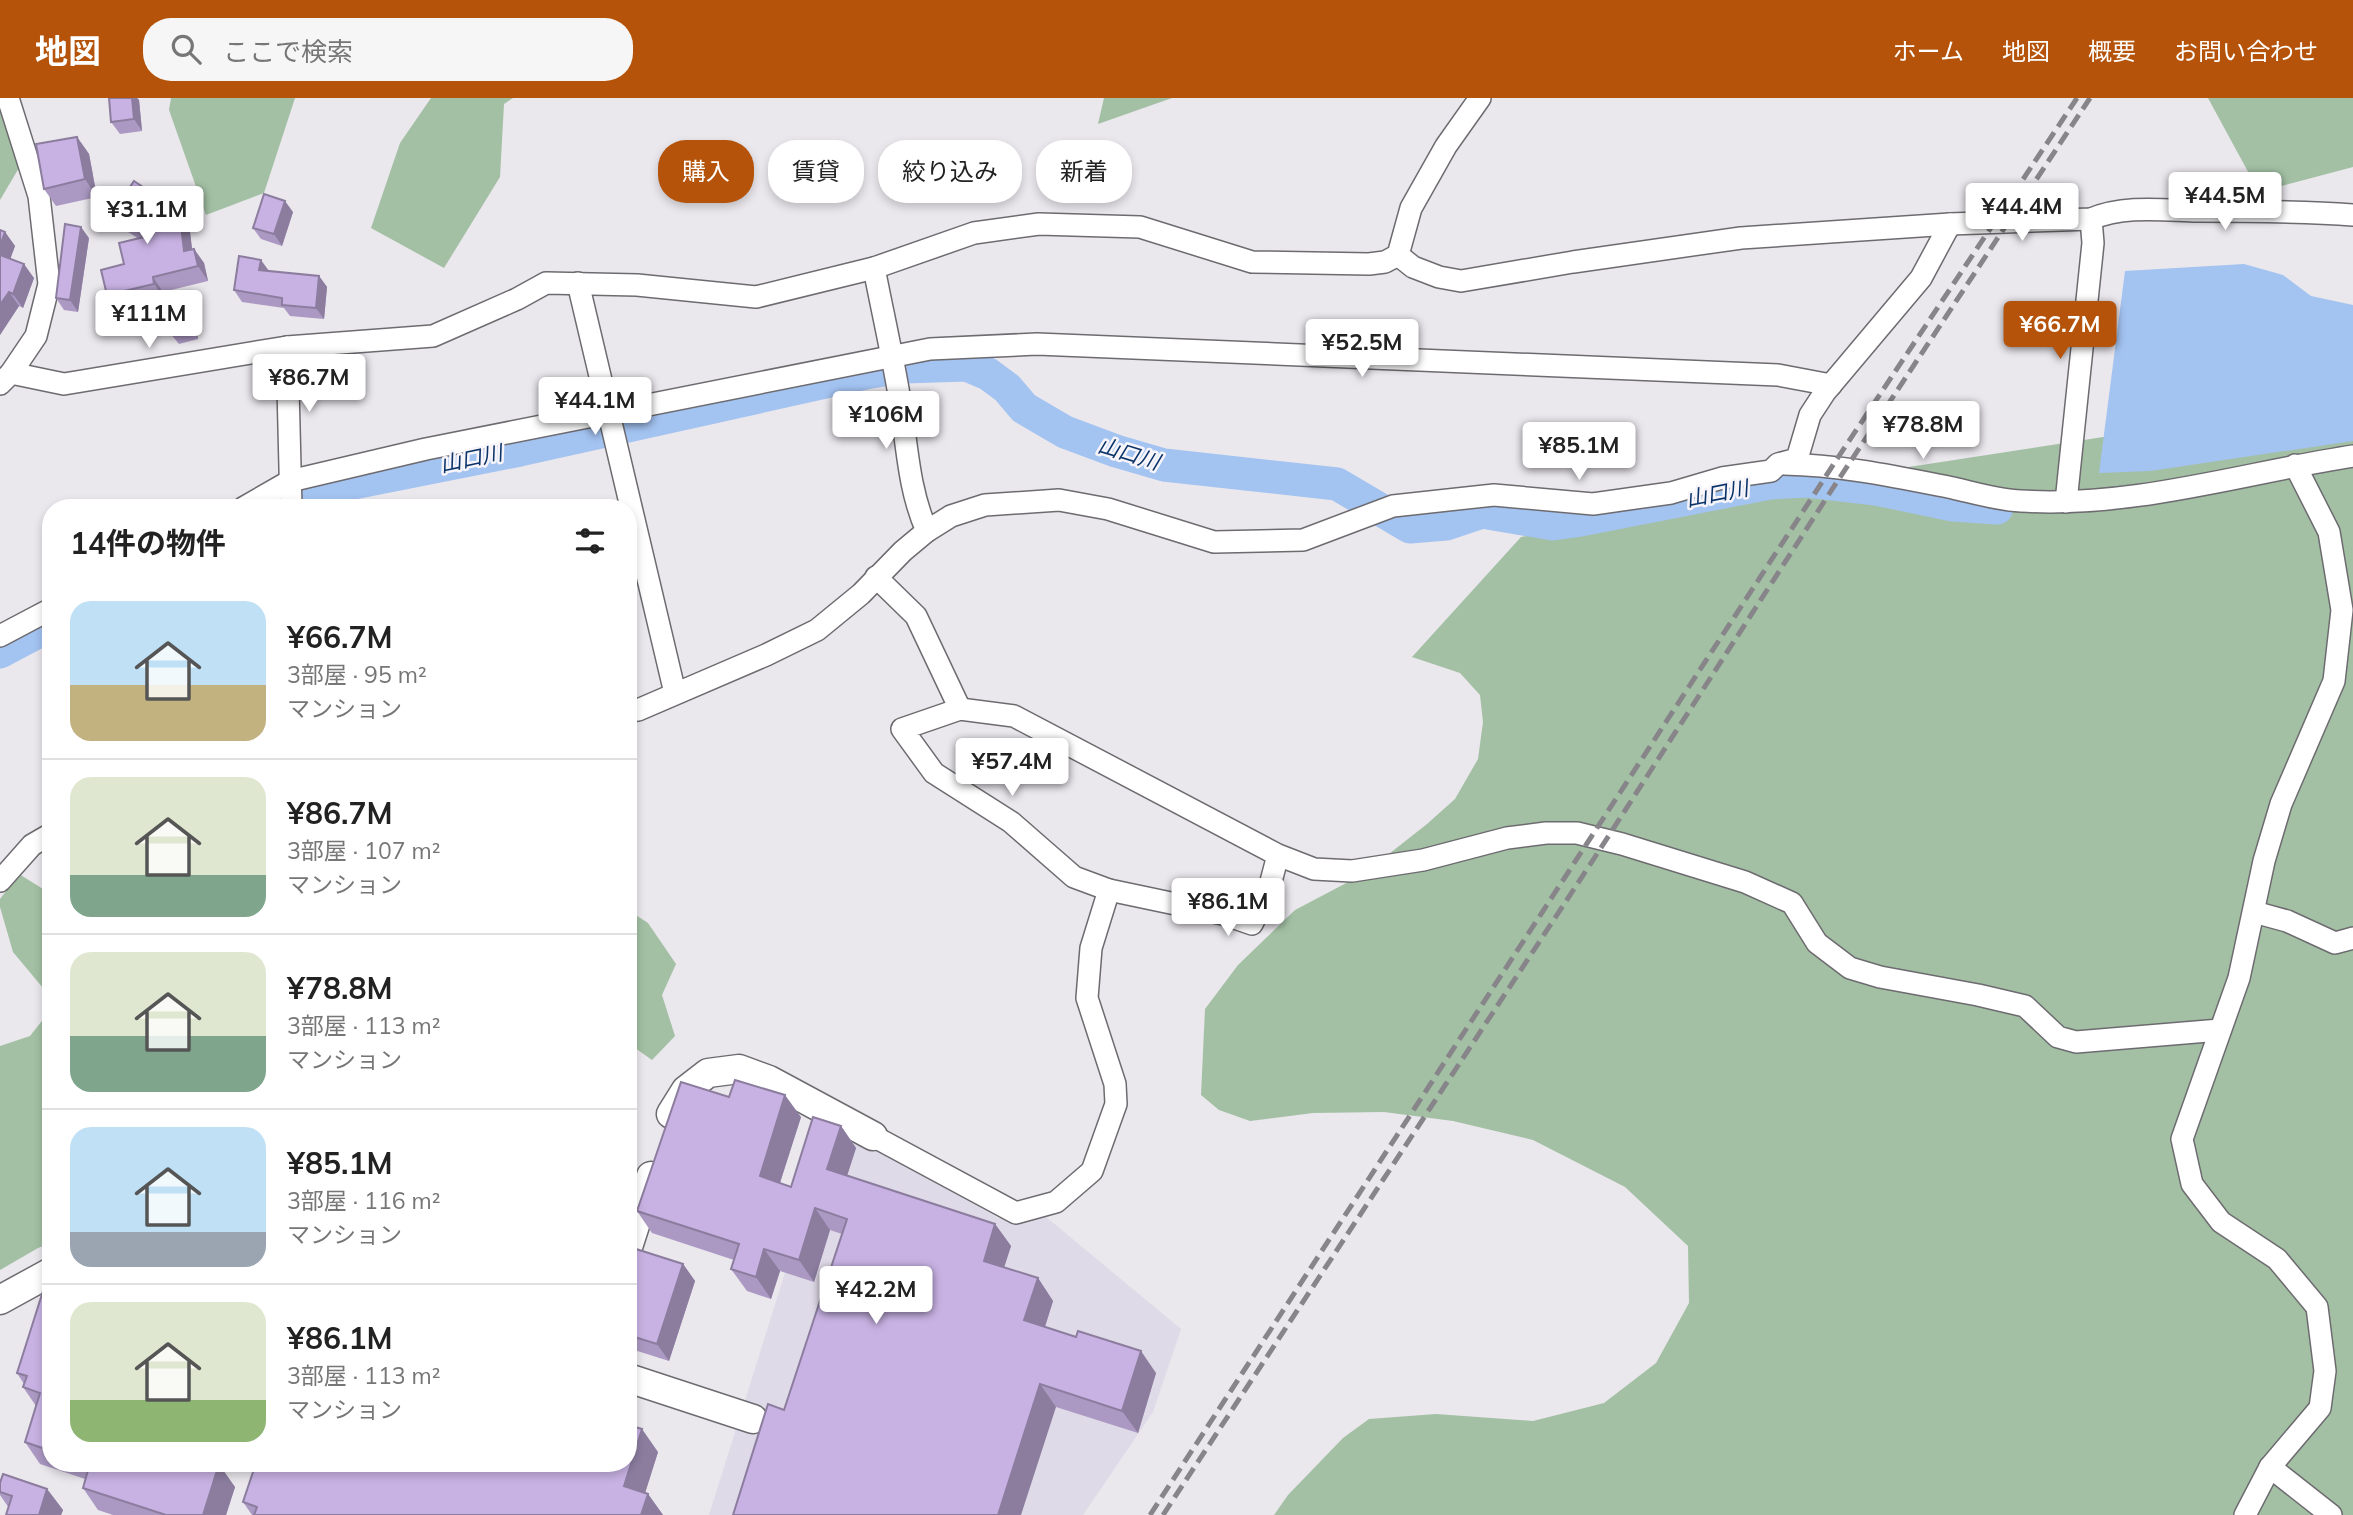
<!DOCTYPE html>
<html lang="ja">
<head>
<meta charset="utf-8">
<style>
	body { margin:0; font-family:Mulish,"Noto Sans JP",sans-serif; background:#f6f6f6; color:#222; height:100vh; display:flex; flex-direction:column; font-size:26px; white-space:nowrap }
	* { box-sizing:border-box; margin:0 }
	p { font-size:23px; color:#767676 }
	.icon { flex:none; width:38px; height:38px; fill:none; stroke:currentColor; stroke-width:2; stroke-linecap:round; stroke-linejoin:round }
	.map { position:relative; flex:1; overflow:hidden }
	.details { position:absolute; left:42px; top:401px; width:595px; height:973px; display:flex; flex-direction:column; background:#fff; border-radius:28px; box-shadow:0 4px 10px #0003 }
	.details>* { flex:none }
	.hud { position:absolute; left:658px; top:42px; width:665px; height:63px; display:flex; gap:14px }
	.price { position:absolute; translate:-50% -60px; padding:0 16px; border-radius:7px; background:#fff; color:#222; font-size:23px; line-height:46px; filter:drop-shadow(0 2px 4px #0008) }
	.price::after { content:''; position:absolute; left:50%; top:42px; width:21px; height:16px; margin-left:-10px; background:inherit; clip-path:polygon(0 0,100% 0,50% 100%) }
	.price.selected { background:#b45309; color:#fff }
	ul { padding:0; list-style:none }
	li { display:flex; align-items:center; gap:21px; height:175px; padding:0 28px }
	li+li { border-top:2px solid #e0e0e0 }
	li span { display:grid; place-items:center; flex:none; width:196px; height:140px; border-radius:21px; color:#555 }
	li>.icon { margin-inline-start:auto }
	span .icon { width:84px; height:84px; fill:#fffc; stroke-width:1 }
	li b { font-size:30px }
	h2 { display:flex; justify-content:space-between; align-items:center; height:84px; padding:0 28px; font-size:30px }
	.tag { padding:0 24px; border-radius:28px; background:#fff; box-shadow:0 4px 10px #0003; font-size:24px; line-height:63px }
	.tag.selected { background:#b45309; color:#fff }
	header { display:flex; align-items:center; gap:42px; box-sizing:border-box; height:98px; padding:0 35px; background:#b45309; color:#fff }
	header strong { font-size:33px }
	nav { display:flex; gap:38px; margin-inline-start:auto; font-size:24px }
	.search { width:490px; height:63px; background:#f6f6f6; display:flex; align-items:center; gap:18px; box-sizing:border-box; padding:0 24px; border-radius:28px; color:#767676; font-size:26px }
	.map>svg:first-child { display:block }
</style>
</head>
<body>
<header>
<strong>地図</strong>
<div class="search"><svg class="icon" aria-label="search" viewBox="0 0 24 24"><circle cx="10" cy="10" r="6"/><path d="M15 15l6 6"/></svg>ここで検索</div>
<nav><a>ホーム</a><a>地図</a><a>概要</a><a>お問い合わせ</a></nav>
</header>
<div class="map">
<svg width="2353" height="1417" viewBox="0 0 2353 1417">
	<rect width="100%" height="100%" fill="#eae7ed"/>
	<!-- built -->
	<polygon fill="#dfdae7" points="832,1025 998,1120 1046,1119 1181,1231 1153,1314 1083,1417 709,1417"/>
	<!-- green -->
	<g fill="#a3c0a4">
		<polygon points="0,0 26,58 0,102"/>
		<polygon points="171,0 295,0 264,95 206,117 169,12"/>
		<polygon points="431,0 513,0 504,6 500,79 444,170 371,130 400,45"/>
		<polygon points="1104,0 1172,0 1098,26"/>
		<polygon points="2208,0 2353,0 2353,69 2259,94"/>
		<polygon points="2353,313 2353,1417 1274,1417 1288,1397 1343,1340 1369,1321 1436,1316 1533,1323 1604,1305 1656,1265 1689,1205 1688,1148 1625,1089 1533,1042 1453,1023 1384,1014 1313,1015 1250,1023 1219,1012 1201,997 1205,911 1238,867 1295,812 1352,782 1380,763 1427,726 1455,701 1478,661 1483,624 1480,597 1460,575 1412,559 1521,439 1850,378 2116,337"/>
		<polygon points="19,776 51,796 51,1145 38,1150 0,1172 0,948 30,938 49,914 43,890 13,854 0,809 0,801"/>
		<polygon points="628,812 648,825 676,866 662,897 675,938 652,962 628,945"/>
	</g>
	<!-- water -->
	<polygon fill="#a3c3f1" points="2244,166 2283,177 2311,198 2353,207 2353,343 2150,373 2099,375 2125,173"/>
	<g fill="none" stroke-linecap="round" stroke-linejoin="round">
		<!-- river -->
		<g stroke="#a3c3f1" stroke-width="33">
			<polyline points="280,410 308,394 520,352 871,274 905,269 967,267 988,276 1007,290 1024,310 1065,334 1116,353 1164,367 1337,386 1410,429 1446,426 1482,414 1553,426 1575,423 1770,385 1807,383 1876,391 1953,407 1997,410"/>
			<polyline points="0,554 51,527"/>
		</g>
		<!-- street casing -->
		<g stroke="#6d6b70" stroke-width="24">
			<g id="street">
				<path d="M1398 157 1413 169 1439 179 1461 183 1573 164 1741 140 1950 126 2091 121C2124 107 2162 112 2197 113 2249 113 2301 113 2353 117"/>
				<path d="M874 170C882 211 891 251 898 291 907 339 907 389 927 433"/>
				<polyline points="578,185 675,595"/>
				<polyline points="287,249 291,410"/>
				<polyline points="11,275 64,286 287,249 433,238 517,201 546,185 637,187 756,199 874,170 974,135 1039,126 1140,129 1252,164 1369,166 1385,164 1398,157 1411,110 1446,48 1480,0"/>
				<polyline points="0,286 11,275 36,238 49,186 39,98 8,0"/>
				<path d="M1784 366C1841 367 1897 379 1953 390 1975 395 1998 402 2021 403 2133 410 2243 375 2353 358"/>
				<polyline points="2066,404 2093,145 2091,121"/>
				<polyline points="243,410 290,383 426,351 930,251 1037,246 1778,277 1831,287"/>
				<polyline points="876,479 916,518 960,611"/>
				<polyline points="0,538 51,511"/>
				<polyline points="628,613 638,612 766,557 817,532 861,496 903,453 927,433 951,418 985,407 1059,402 1108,411 1214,444 1303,442 1393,408 1494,397 1593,406 1671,395 1722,380 1771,373 1778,366 1797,361 1810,317 1825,294 1921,180 1950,126"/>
				<polyline points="1278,757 1269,791 1252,826 1223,816 1109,792 1074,779 1011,724 934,675 902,631 960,611 1014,618 1278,757 1314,771 1352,773 1423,762 1507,740 1546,735 1577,735 1622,746 1745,784 1792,805 1817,845 1850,870 1880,879 1978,897 2025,908 2058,939 2076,944 2220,932"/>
				<polyline points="0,783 32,747 51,736"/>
				<polyline points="2254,814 2287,823 2335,845 2353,840"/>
				<polyline points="873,1038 1016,1115 1056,1104 1092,1073 1116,1006 1115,986 1087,900 1091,850 1109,792"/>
				<polyline points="2270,1369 2331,1417"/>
				<polyline points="2245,1417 2270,1369 2320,1310 2325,1273 2317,1209 2277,1161 2221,1124 2192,1086 2182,1041 2239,880 2264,763 2281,706 2334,583 2342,512 2329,434 2295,367"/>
			</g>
		</g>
		<!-- secondary casing -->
		<g stroke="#6d6b70" stroke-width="31">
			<g id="secondary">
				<polyline points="671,1016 686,992 708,975 739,971 769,982 873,1038"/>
				<polyline points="628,1149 651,1078"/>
				<polyline points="0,1202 51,1174"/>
				<polyline points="628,1280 753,1321"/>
			</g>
		</g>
		<!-- street -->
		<use href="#street" stroke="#fff" stroke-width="21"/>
		<!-- secondary -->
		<use href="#secondary" stroke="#fff" stroke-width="28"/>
		<!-- rail -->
		<g stroke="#878589" stroke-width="5" stroke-dasharray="14 7" stroke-linecap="butt">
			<polyline points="1150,1417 1839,358 2077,0"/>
			<polyline points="1163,1417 1595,759 1829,396 2090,0"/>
		</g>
	</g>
	<!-- wall -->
	<g fill="#ac99c3">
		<polygon points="109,0 137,0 139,2 142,33 120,36 111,24"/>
		<polygon points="77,39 89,56 97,99 56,108 44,91"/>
		<polygon points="165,111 158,122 190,134 192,151 194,151 204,165 208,183 163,194 164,200 117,211 107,197 139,141 122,130 112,116"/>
		<polygon points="293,114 282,148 261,141 253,130"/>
		<polygon points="5,134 15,148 10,161 34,180 23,210 19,208 0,237"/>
		<polygon points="89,140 78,214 64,212 56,200"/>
		<polygon points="269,173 319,178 327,189 324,221 290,218 284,210 242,204 234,192"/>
		<polygon points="185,207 193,218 198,241 179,246 170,235"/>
		<polygon points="801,1019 780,1085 791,1089 841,1028 856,1050 847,1078 995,1126 1011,1148 1004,1169 1038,1180 1053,1203 1045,1229 1156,1275 1138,1335 1056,1309 784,1312 842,1136 830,1132 814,1184 780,1173 771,1201 747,1193 731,1171 734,1162 652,1135 637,1113"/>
		<polygon points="683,1166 695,1183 669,1263 628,1250 628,1174"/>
		<polygon points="51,1196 51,1365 215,1365 235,1389 226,1417 113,1417 98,1412 83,1390 85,1381 40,1366 25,1344 36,1308 23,1289 24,1286 17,1275"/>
		<polygon points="658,1354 645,1395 648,1396 663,1417 252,1417 243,1404"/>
		<polygon points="0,1385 47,1391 63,1412 61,1417 6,1417 9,1410 0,1397"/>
	</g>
	<!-- shaded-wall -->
	<g fill="#8c7d9f">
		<polygon points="132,0 137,0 139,2 142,33 134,21"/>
		<polygon points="77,39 89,56 97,99 85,81"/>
		<polygon points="155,97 165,111 147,138 137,125"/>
		<polygon points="285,103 293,114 282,148 274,136"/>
		<polygon points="180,119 190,134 194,167 184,153"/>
		<polygon points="81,129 89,140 78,214 70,202"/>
		<polygon points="5,134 15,148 7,170 0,160 0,148"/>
		<polygon points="194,151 204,165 208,183 198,168"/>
		<polygon points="261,162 269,173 259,172"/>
		<polygon points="24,166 34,180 23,210 13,196"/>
		<polygon points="319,178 327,189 324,221 316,210"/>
		<polygon points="153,179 163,194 164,200 154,186"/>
		<polygon points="9,194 19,208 0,237 0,207"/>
		<polygon points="185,207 193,218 198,241 190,230"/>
		<polygon points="785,997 801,1019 775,1100 760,1078"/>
		<polygon points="841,1028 856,1050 842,1093 827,1071"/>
		<polygon points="815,1110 830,1132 814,1184 799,1162"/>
		<polygon points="995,1126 1011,1148 999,1185 984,1163"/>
		<polygon points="764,1151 780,1173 771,1201 756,1179"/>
		<polygon points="683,1166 695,1183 669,1263 657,1246"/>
		<polygon points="1038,1180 1053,1203 1040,1244 1024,1222"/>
		<polygon points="1141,1253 1156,1275 1138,1335 1122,1313"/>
		<polygon points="1040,1286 1056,1309 1021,1417 998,1417"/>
		<polygon points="642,1331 658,1354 640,1411 624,1388"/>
		<polygon points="219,1366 235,1389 226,1417 203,1417"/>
		<polygon points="47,1391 63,1412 61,1417 39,1417"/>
		<polygon points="648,1396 663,1417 641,1417"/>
	</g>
	<!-- building -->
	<g fill="#c8b2e3" stroke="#8c7d9f" stroke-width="2">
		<polygon points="109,0 132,0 134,21 111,24"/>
		<polygon points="77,39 85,81 44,91 36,46"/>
		<polygon points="134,83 155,97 137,125 180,119 184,153 194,151 198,168 153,179 154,186 107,197 101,172 124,166 119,145 148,138 112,116"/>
		<polygon points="264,96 285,103 274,136 253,130"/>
		<polygon points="65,126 81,129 70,202 56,200"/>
		<polygon points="0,132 5,134 0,148"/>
		<polygon points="0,157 24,166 13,196 9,194 0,207"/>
		<polygon points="239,158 261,162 259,172 319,178 316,210 282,207 282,200 234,192"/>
		<polygon points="185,207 190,230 170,235 165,212"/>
		<polygon points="735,982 785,997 760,1078 791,1089 813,1019 841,1028 827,1071 995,1126 984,1163 1038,1180 1024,1222 1076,1239 1078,1233 1141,1253 1122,1313 1040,1286 998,1417 733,1417 768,1306 784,1312 847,1121 815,1110 799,1162 764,1151 756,1179 731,1171 739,1146 637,1113 681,984 729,999"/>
		<polygon points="636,1151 683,1166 657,1246 628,1237 628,1174"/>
		<polygon points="43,1193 51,1196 51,1353 25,1344 40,1295 23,1289 27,1278 17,1275"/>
		<polygon points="628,1327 642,1331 624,1388 648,1396 641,1417 254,1417 257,1409 243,1404 256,1365 628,1365"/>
		<polygon points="90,1365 215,1365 219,1366 203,1417 166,1417 83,1390"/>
		<polygon points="3,1376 47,1391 39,1417 6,1417 12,1398 0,1394 0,1385"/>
	</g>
	<g text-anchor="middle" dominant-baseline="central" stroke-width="5" stroke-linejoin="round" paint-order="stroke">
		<!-- water labels -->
		<g font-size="21" font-style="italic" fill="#0a3369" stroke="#f7f5fa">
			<text transform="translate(1129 355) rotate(17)">山口川</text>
			<text transform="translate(471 360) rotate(-12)">山口川</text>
			<text transform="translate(1717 395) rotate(-11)">山口川</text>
		</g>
	</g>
</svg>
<b class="price" style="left:2225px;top:134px">¥44.5M</b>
<b class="price" style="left:2022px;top:145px">¥44.4M</b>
<b class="price" style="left:147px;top:148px">¥31.1M</b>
<b class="price" style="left:149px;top:252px">¥111M</b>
<b class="price selected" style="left:2060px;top:263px">¥66.7M</b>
<b class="price" style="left:1362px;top:281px">¥52.5M</b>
<b class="price" style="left:309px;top:316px">¥86.7M</b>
<b class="price" style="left:595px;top:339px">¥44.1M</b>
<b class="price" style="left:886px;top:353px">¥106M</b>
<b class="price" style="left:1923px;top:363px">¥78.8M</b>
<b class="price" style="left:1579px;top:384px">¥85.1M</b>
<b class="price" style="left:1012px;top:700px">¥57.4M</b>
<b class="price" style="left:1228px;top:840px">¥86.1M</b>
<b class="price" style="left:876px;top:1228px">¥42.2M</b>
<div class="hud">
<a class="tag selected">購入</a>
<a class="tag">賃貸</a>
<a class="tag">絞り込み</a>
<a class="tag">新着</a>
</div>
<section class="details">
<h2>14件の物件<svg class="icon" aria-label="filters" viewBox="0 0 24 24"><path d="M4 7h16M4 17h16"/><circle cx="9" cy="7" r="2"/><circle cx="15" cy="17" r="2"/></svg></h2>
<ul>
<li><span style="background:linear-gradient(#bfe0f5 60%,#c2b280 0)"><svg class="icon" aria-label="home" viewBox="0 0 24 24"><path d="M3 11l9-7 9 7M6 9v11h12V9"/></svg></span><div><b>¥66.7M</b><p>3部屋 · 95 m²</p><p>マンション</p></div></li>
<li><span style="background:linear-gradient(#dfe7d0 70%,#7fa58c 0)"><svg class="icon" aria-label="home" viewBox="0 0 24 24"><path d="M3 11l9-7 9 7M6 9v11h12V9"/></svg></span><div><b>¥86.7M</b><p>3部屋 · 107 m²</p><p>マンション</p></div></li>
<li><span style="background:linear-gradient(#dfe7d0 60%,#7fa58c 0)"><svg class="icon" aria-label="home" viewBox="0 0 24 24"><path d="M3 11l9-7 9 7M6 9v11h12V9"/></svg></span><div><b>¥78.8M</b><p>3部屋 · 113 m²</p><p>マンション</p></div></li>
<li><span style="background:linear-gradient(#bfe0f5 75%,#9aa5b1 0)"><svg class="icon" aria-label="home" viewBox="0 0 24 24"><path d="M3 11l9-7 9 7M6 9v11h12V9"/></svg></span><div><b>¥85.1M</b><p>3部屋 · 116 m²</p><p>マンション</p></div></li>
<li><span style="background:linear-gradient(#dfe7d0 70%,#8fb573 0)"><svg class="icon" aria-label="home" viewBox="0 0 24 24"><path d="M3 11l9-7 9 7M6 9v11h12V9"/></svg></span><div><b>¥86.1M</b><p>3部屋 · 113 m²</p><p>マンション</p></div></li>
</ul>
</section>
</div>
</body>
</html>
